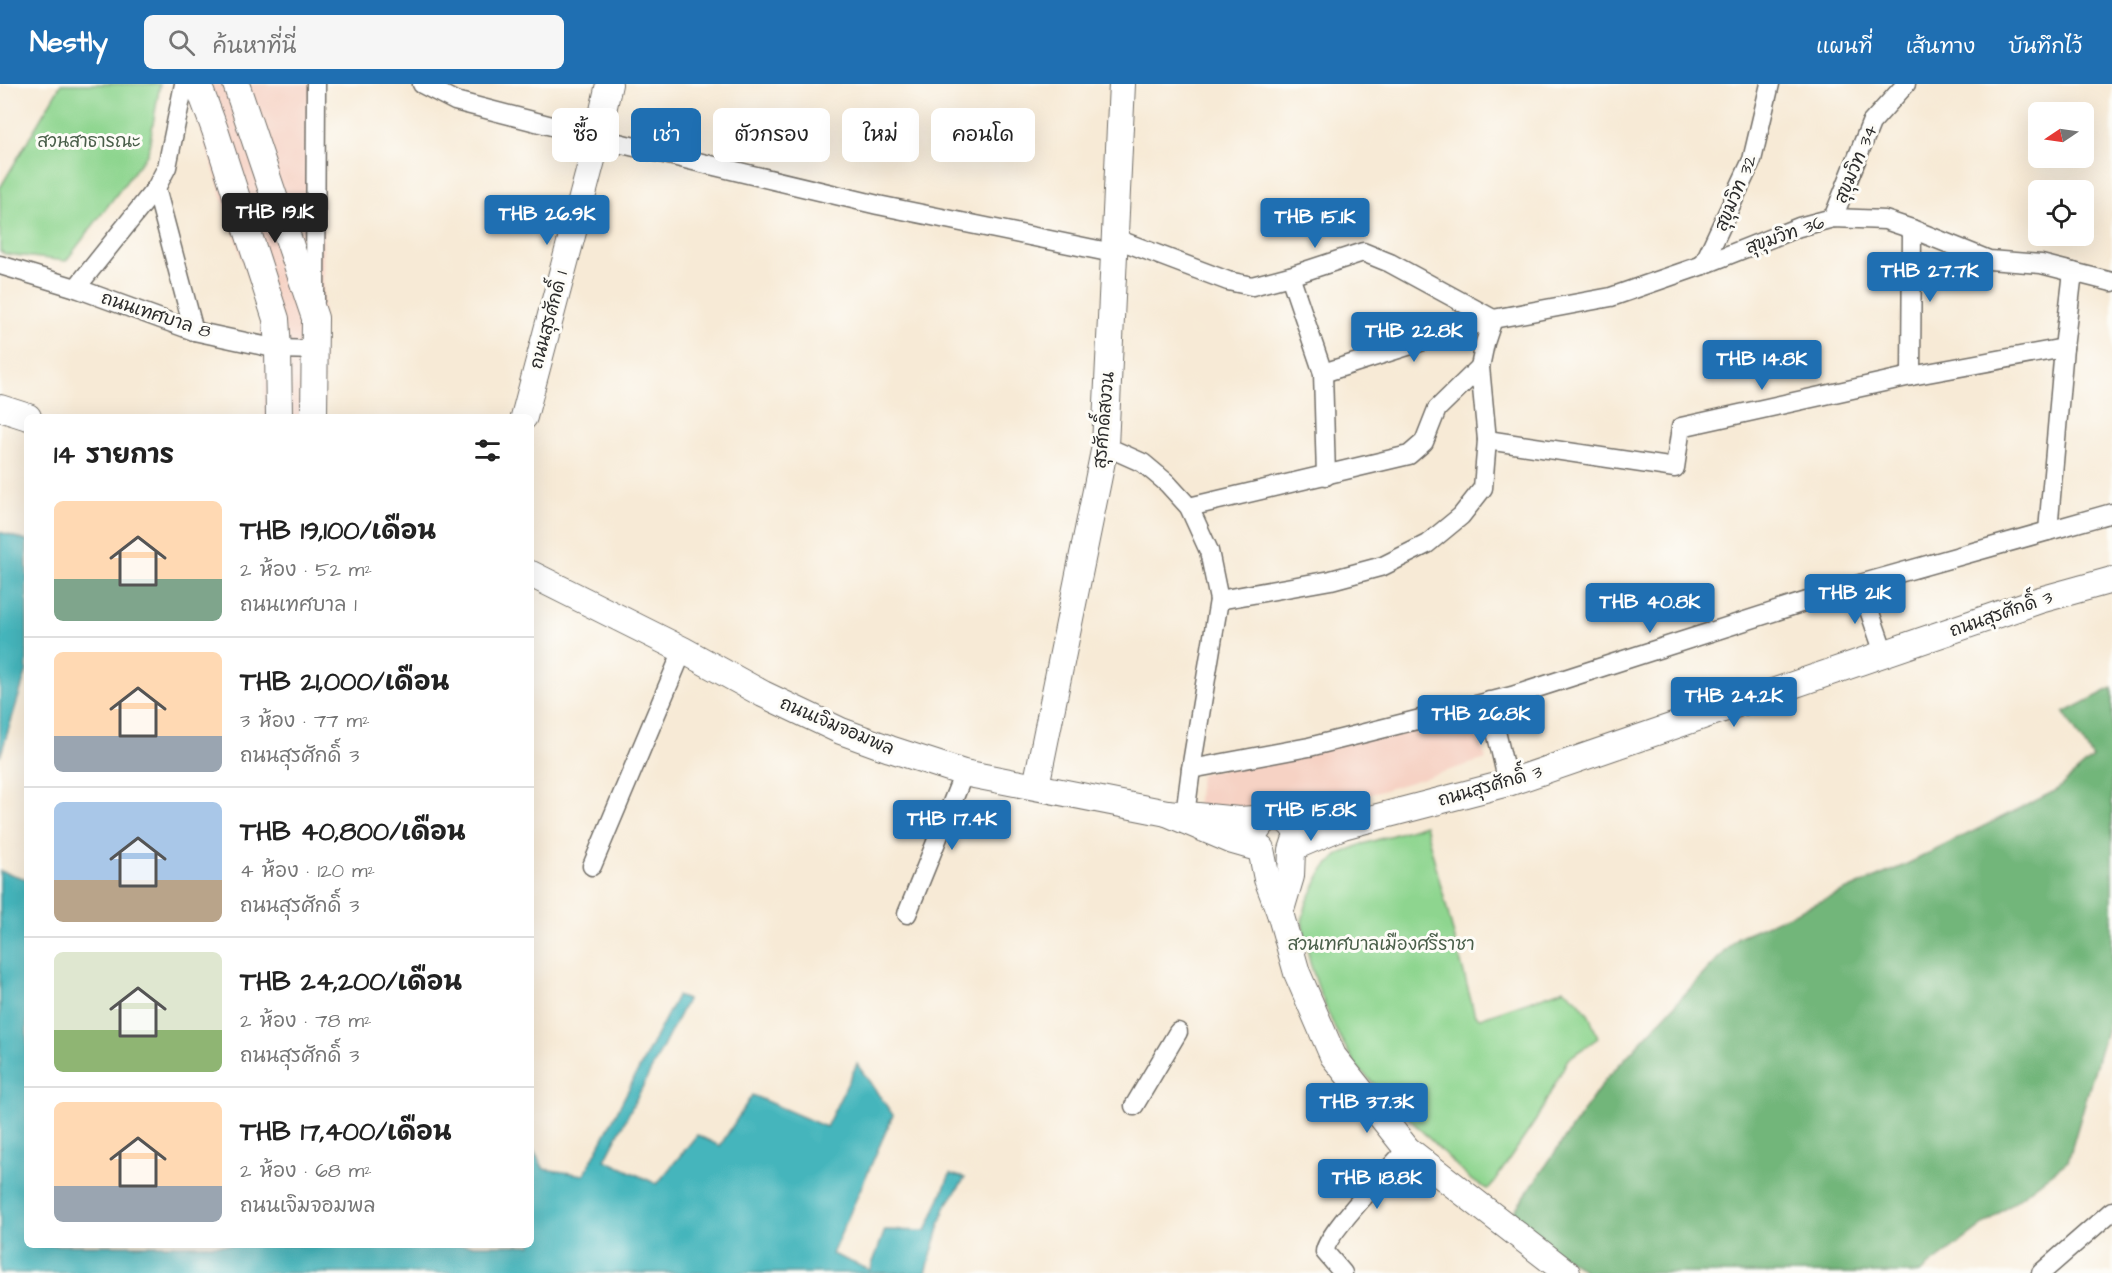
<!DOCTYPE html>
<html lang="th">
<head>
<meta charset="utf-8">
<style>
	body { margin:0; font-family:"Architects Daughter","Playpen Sans Thai",sans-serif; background:#f6f6f6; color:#222; height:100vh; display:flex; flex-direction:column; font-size:22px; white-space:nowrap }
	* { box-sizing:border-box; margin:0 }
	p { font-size:20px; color:#767676 }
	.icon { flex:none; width:33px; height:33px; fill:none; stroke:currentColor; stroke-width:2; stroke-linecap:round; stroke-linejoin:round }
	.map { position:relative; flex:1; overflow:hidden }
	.drawer { position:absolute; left:24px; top:330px; width:510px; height:834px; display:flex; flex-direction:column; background:#fff; border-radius:9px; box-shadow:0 6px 24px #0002 }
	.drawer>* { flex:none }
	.hud { position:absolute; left:552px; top:24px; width:570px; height:54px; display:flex; gap:12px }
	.needle { width:39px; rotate:257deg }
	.buttons { position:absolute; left:2028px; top:18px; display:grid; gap:12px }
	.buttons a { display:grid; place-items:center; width:66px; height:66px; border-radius:9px; background:#fff; box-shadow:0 6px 24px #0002; font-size:30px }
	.price { position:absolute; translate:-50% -51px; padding:0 14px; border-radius:6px; background:#1f6fb2; color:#fff; font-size:20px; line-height:39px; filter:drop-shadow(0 2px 3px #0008) }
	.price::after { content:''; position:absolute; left:50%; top:36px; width:18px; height:14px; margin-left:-9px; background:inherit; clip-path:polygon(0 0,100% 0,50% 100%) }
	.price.selected { background:#222; color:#fff }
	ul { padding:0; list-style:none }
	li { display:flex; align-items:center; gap:18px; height:150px; padding:0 30px }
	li+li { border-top:2px solid #e0e0e0 }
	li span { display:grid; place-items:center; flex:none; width:168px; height:120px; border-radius:9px; color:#555 }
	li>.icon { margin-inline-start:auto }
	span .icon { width:72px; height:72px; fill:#fffc; stroke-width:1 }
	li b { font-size:26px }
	h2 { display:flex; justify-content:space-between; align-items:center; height:72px; padding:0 30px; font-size:26px }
	.chip { padding:0 21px; border-radius:9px; background:#fff; box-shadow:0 6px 24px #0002; font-size:21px; line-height:54px }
	.chip.selected { background:#1f6fb2; color:#fff }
	header { display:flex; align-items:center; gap:36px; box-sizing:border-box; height:84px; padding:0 30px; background:#1f6fb2; color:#fff }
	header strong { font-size:28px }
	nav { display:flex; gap:33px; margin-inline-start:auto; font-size:21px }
	.search { width:420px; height:54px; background:#f6f6f6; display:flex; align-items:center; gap:15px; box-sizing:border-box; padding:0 21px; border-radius:9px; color:#767676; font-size:22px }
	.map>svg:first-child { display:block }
</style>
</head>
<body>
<header>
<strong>Nestly</strong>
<div class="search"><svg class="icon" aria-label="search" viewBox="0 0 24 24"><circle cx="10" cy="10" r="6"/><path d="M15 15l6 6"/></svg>ค้นหาที่นี่</div>
<nav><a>แผนที่</a><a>เส้นทาง</a><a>บันทึกไว้</a></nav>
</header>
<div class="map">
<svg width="2112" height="1189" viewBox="0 0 2112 1189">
	<rect width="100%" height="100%" fill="#fdfcf7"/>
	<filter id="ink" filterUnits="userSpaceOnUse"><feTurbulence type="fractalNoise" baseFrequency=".0167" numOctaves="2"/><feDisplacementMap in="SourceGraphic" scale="12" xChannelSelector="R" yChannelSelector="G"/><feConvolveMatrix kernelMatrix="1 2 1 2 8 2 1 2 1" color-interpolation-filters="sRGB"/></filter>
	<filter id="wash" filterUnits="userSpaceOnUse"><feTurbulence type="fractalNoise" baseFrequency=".008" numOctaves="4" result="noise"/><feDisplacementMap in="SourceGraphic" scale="24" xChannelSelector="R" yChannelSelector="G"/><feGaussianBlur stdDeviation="1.35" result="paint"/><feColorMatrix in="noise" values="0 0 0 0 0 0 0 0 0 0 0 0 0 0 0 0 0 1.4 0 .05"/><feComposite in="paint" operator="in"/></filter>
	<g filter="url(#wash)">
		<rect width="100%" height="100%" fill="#f7ead6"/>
		<!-- built -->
		<g fill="#f6d2c4">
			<polygon points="182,0 322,0 324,333 264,333 264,283 259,227 198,37"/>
			<polygon points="1471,630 1486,675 1329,723 1197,725 1200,690"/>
		</g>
		<!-- green -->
		<g fill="#8ed58f" stroke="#5c805d" stroke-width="1.5">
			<polygon points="61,0 160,0 148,69 66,177 5,170 0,167 0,104"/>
			<path d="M1425 741 1475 932 1480 934 1564 905C1583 918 1591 932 1598 954L1568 975 1536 1036 1490 1104 1487 1105 1472 1097 1357 983 1335 945 1320 909 1310 879 1302 837 1307 818 1323 786 1338 771 1360 761Z"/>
		</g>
		<!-- forest -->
		<polygon fill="#72b67a" stroke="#4e7052" stroke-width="1.5" points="2112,604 2112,926 2068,1077 1920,1189 1588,1189 1508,1136 1605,996 1738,853 1905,781 2055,707 2093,674 2064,629"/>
		<!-- water -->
		<g fill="#45b5bc" stroke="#387074" stroke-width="1.5">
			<polygon points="0,448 27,457 27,586 0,673"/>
			<polygon points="0,787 27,795 27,1161 531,1161 531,1062 544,1085 584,1091 677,912 687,916 605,1076 657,1100 697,1051 720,1062 752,1011 826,1043 857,980 893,1031 832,1170 870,1186 885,1146 926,1147 950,1090 965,1094 945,1123 926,1189 0,1189"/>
		</g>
	</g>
	<g filter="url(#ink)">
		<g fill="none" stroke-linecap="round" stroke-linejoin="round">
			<!-- street casing -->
			<g stroke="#726e67" stroke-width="21">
				<g id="street">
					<polyline points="422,0 455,17 614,58 878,121 1113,169"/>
					<polyline points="156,104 194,247"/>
					<polyline points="1833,134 1871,39 1906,0"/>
					<polyline points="1114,154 1228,197 1252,202 1290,192 1363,168 1390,179 1493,235"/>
					<polyline points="0,181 76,204 194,247 278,265 316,266"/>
					<polyline points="1703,181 1752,76 1770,0"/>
					<polyline points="1290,192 1323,289 1326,392"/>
					<polyline points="76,204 156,104 167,83 184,0"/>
					<polyline points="315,217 316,0"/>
					<polyline points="1323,289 1493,235 1611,213 1703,181 1799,143 1833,134 1885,136 1912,145 1989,176 2041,180 2112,198"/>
					<polyline points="1911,292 1912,145"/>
					<polyline points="1487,356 1675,384 1681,343 1911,292 2064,264"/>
					<polyline points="1105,362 1143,379 1167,399 1189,423 1209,467 1219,516 1191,685 1185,731"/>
					<polyline points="1189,423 1409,371 1424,358 1437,325 1480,283"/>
					<polyline points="2048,447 2064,264 2073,188"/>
					<polyline points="1860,500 1884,569"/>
					<polyline points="1219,516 1331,496 1383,482 1427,460 1461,432 1483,404 1487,356 1480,283 1485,259 1493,235"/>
					<polyline points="1489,617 1508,699"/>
					<polyline points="1191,685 1309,663 1512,612 1860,500 2112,429"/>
					<polyline points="592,782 683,566"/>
					<polyline points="907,830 964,689"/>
					<polyline points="1134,1022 1178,948"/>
					<path d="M1343 1189 1325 1168C1324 1152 1393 1081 1407 1065"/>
					<polyline points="2041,1189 2112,1127"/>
				</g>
			</g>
			<!-- secondary casing -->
			<g stroke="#726e67" stroke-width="28">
				<g id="secondary">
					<polyline points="198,0 215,46 276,235 278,265 279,333"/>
					<polyline points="236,0 315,234 314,333"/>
					<polyline points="0,324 28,333"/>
					<polyline points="524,333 592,76 609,0"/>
					<polyline points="531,490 683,566 763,610 841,647 890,665 964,689 1167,729"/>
					<polyline points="1036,702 1105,362 1122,0"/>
					<polyline points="1269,734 1239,736 1167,729 1233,757 1261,765 1267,795 1280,829 1297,889 1333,972 1407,1065 1567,1189"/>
					<path d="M1258 745C1269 726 1291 732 1297 751L1292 766 1291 792 1280 829"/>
					<polyline points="1294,763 1343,742 1508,699 2040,516 2112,496"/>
				</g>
			</g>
			<!-- street -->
			<use href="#street" stroke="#fff" stroke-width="18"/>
			<!-- secondary -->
			<use href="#secondary" stroke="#fff" stroke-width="26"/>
		</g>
	</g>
	<g text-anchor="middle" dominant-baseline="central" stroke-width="6" stroke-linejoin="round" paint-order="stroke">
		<!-- park labels -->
		<g font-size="18" fill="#495e49" stroke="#fdfcf7">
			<text x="89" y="57">สวนสาธารณะ</text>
			<text x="1381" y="860">สวนเทศบาลเมืองศรีราชา</text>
		</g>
		<!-- street labels -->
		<g font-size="18" fill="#2b2b2b" stroke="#fdfcf7">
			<text transform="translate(1856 80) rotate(-67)">สุขุมวิท 34</text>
			<text transform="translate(1736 109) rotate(-67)">สุขุมวิท 32</text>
			<text transform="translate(1785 151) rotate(-19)">สุขุมวิท 36</text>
			<text transform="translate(156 231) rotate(18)">ถนนเทศบาล 8</text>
			<text transform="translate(549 236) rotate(-75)">ถนนสุรศักดิ์ 1</text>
			<text transform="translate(1104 336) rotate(-85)">สุรศักดิ์สงวน</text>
			<text transform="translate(2001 530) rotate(-19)">ถนนสุรศักดิ์ 3</text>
			<text transform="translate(837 642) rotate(23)">ถนนเจิมจอมพล</text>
			<text transform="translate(1490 702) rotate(-16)">ถนนสุรศักดิ์ 3</text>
		</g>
	</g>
</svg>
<div class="buttons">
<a><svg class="needle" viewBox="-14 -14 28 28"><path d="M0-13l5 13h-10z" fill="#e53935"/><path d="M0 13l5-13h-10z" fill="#767676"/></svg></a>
<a><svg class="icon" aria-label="locate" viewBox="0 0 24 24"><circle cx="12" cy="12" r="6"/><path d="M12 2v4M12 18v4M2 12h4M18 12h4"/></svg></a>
</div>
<b class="price selected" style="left:275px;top:160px">THB 19.1K</b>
<b class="price" style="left:547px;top:162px">THB 26.9K</b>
<b class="price" style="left:1315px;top:165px">THB 15.1K</b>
<b class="price" style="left:1930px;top:219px">THB 27.7K</b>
<b class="price" style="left:1414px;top:279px">THB 22.8K</b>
<b class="price" style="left:1762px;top:307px">THB 14.8K</b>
<b class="price" style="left:1855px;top:541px">THB 21K</b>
<b class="price" style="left:1650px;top:550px">THB 40.8K</b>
<b class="price" style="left:1734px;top:644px">THB 24.2K</b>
<b class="price" style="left:1481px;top:662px">THB 26.8K</b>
<b class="price" style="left:1311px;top:758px">THB 15.8K</b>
<b class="price" style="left:952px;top:767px">THB 17.4K</b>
<b class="price" style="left:1367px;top:1050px">THB 37.3K</b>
<b class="price" style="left:1377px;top:1126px">THB 18.8K</b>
<div class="hud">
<a class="chip">ซื้อ</a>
<a class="chip selected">เช่า</a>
<a class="chip">ตัวกรอง</a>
<a class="chip">ใหม่</a>
<a class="chip">คอนโด</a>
</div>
<section class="drawer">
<h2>14 รายการ<svg class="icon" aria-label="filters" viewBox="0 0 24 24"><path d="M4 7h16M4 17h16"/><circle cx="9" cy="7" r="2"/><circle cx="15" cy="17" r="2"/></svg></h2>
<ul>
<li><span style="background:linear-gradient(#ffd9b3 65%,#7fa58c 0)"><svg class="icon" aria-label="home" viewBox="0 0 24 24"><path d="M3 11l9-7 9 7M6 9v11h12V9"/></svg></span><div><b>THB 19,100/เดือน</b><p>2 ห้อง · 52 m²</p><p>ถนนเทศบาล 1</p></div></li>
<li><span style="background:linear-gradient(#ffd9b3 70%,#9aa5b1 0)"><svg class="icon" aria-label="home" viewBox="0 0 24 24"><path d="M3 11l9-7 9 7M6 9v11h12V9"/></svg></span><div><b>THB 21,000/เดือน</b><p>3 ห้อง · 77 m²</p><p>ถนนสุรศักดิ์ 3</p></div></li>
<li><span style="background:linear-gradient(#a9c7e8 65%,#b9a48a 0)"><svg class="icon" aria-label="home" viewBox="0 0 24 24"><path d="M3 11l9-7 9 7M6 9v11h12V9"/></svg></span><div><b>THB 40,800/เดือน</b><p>4 ห้อง · 120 m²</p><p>ถนนสุรศักดิ์ 3</p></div></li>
<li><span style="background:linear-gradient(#dfe7d0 65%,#8fb573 0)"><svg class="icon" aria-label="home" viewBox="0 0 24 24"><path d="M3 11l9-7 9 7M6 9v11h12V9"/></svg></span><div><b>THB 24,200/เดือน</b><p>2 ห้อง · 78 m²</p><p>ถนนสุรศักดิ์ 3</p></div></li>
<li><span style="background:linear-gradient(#ffd9b3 70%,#9aa5b1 0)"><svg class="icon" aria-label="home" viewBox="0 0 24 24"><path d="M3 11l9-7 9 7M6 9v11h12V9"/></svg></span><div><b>THB 17,400/เดือน</b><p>2 ห้อง · 68 m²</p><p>ถนนเจิมจอมพล</p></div></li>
</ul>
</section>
</div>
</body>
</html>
